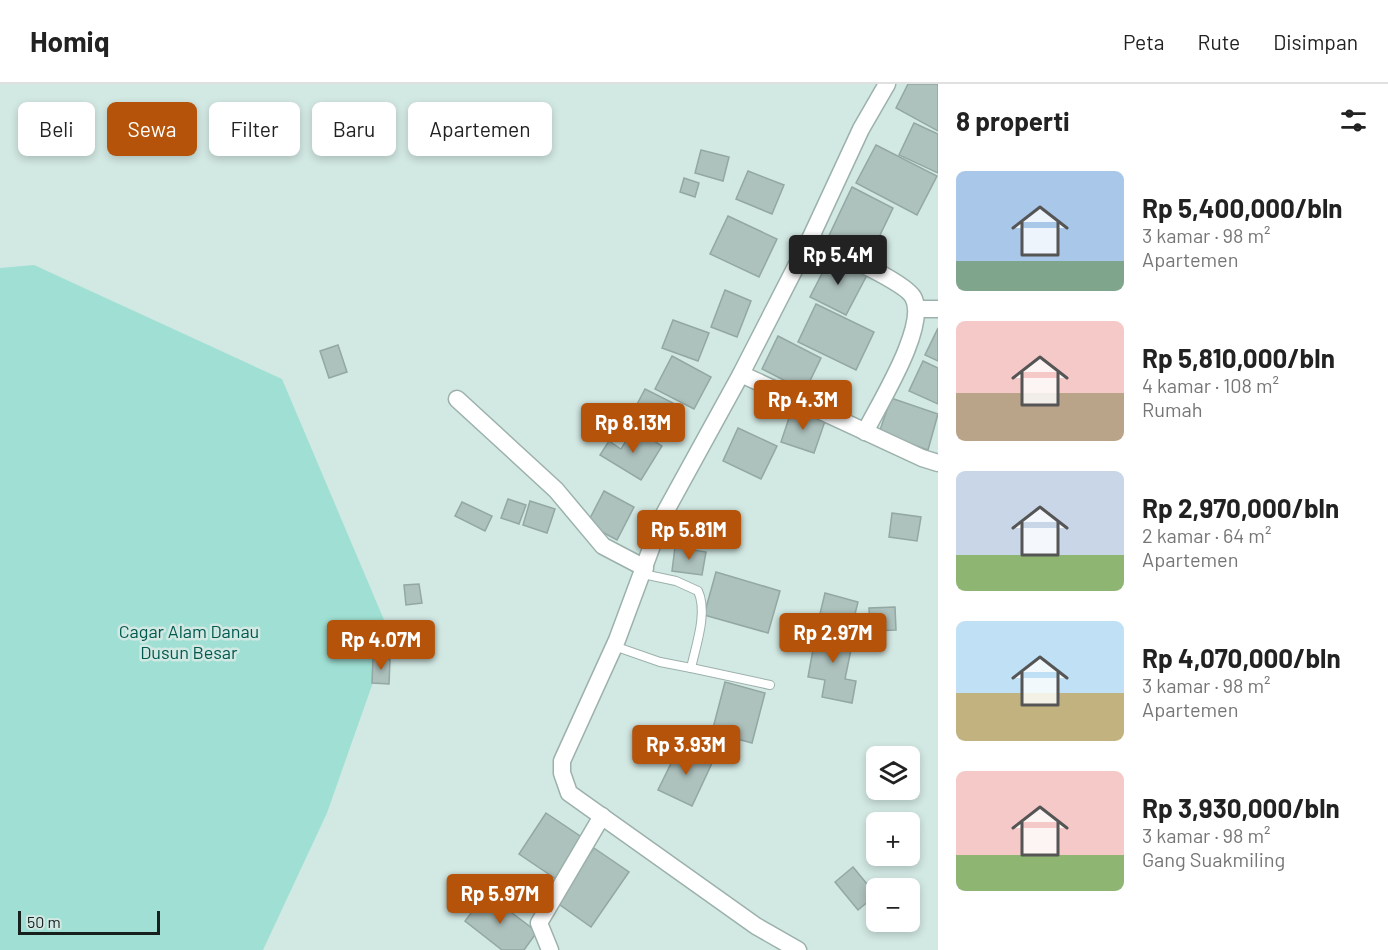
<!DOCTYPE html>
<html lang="id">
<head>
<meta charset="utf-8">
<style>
	body { margin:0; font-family:Barlow,sans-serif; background:#f6f6f6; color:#222; height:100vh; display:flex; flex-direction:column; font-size:22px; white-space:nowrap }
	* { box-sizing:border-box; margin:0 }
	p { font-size:20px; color:#767676 }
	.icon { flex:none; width:33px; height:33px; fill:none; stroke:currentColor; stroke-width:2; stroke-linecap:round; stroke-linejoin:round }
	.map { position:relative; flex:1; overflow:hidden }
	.panel { display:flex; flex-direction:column; background:#fff; width:450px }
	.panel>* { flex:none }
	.hud { position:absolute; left:18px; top:18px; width:570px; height:54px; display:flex; gap:12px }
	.buttons { position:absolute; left:866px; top:662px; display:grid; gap:12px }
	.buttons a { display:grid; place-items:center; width:54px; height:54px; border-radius:9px; background:#fff; box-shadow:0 3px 9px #0003; font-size:30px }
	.scale { position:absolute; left:18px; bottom:15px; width:142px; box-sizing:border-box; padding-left:6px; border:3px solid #18201e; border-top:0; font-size:16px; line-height:21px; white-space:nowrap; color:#18201e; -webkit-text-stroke:4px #d2e8e3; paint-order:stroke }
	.price { position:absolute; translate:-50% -51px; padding:0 14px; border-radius:6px; background:#b45309; color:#fff; font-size:20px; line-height:39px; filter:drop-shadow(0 2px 3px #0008) }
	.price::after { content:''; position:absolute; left:50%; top:36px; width:18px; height:14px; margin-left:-9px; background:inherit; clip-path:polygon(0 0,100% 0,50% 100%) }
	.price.on { background:#222; color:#fff }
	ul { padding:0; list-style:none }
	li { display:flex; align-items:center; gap:18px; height:150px; padding:0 18px }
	li span { display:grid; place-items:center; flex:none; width:168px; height:120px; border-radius:9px; color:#555 }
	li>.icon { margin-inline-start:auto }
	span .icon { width:72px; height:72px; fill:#fffc; stroke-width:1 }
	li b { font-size:26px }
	h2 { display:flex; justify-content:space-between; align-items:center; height:72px; padding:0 18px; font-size:26px }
	.pill { padding:0 21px; border-radius:9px; background:#fff; box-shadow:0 3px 9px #0003; font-size:21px; line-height:54px }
	.pill.on { background:#b45309; color:#fff }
	header { display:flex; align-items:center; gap:36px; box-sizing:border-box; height:84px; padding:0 30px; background:#fff; border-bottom:2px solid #e0e0e0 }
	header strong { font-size:28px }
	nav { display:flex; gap:33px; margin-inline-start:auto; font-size:21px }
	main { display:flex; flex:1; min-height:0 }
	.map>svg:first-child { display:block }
</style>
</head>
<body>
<header>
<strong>Homiq</strong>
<nav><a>Peta</a><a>Rute</a><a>Disimpan</a></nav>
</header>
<main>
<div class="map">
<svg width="938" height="866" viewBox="0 0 938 866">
	<rect width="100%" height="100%" fill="#d2e8e3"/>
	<!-- park -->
	<polygon fill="#a0e0d4" points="34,181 282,295 390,550 327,729 263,866 0,866 0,184"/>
	<!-- building -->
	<g fill="#adc1bd" stroke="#93a7a3" stroke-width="1.5">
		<polygon points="908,0 938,0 938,47 896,24"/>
		<polygon points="914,39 938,50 938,89 899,71"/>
		<polygon points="876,61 937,92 917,131 856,99"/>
		<polygon points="701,66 729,73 723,97 695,89"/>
		<polygon points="748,87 784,101 772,130 736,115"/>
		<polygon points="684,94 699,99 695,113 680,108"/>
		<polygon points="852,103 893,124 867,178 826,158"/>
		<polygon points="728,132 777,155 759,193 710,170"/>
		<polygon points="831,172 867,191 846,231 810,213"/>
		<polygon points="725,206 751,217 737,253 711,243"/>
		<polygon points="816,220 874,248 856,286 798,258"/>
		<polygon points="673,236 709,249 698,277 662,264"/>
		<polygon points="938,244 938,277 925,271"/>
		<polygon points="778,252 821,274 805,307 762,285"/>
		<polygon points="338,261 347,288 329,294 320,267"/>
		<polygon points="672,272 711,293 694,325 655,305"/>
		<polygon points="923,277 938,284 938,320 909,307"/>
		<polygon points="645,305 681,323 667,350 631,332"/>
		<polygon points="891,314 938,330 928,366 879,349"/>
		<polygon points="792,325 825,337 814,369 781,358"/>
		<polygon points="634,344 662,362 641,396 600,371 609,357 621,365"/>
		<polygon points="738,344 777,362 761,395 723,377"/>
		<polygon points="604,407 634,423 617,456 587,440"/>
		<polygon points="508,415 526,421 519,440 501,434"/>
		<polygon points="530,417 555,425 547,449 523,441"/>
		<polygon points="462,418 492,432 485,447 455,432"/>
		<polygon points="892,429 921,433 917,457 889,453"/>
		<polygon points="675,463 706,468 702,491 672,487"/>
		<polygon points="716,488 780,507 768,549 704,531"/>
		<polygon points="419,500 422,519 406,521 404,501"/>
		<polygon points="825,509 858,518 851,546 818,538"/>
		<polygon points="895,523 896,546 870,547 869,524"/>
		<polygon points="817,544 854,551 845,595 856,597 852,619 822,613 825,596 808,593"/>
		<polygon points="373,575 390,575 389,600 372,599"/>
		<polygon points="725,598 765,609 752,659 712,648"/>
		<polygon points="680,661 713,677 692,722 658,706"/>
		<polygon points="546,729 583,754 556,795 519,770"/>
		<polygon points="594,764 629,788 591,843 556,818"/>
		<polygon points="853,783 876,811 858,826 835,798"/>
		<polygon points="486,809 537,848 524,866 502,866 465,837"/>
	</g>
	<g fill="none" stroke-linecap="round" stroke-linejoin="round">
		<!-- service casing -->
		<g stroke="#9cb1ac" stroke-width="10">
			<g id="service">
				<path d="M614 562 660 578 691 584C696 561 708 528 698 507L676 497 643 490"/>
				<polyline points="691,584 770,601"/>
			</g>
		</g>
		<!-- minor casing -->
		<g stroke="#9cb1ac" stroke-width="19">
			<g id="minor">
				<path d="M810 155C830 165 904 197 913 213 929 241 879 320 865 348"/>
				<polyline points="918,225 938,225"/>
				<polyline points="741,290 922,374 938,379"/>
				<polyline points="457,315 556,406 603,462 645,484"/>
				<polyline points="550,866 539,839 602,732"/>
				<polyline points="798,866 756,842 569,709 562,689 562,677 617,556 663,432 741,290 810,155 861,45 887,0"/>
			</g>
		</g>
		<!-- service -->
		<use href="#service" stroke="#fff" stroke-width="8"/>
		<!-- minor -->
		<use href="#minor" stroke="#fff" stroke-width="16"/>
	</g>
	<g text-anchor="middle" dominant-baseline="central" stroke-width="5" stroke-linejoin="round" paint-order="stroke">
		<!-- park labels -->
		<g font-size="18" fill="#01584e" stroke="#d2e8e3">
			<text x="189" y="547">Cagar Alam Danau<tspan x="189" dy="21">Dusun Besar</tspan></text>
		</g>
	</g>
</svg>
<div class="buttons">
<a><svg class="icon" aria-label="layers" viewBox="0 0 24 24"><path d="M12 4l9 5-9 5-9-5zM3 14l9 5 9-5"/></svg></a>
<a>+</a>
<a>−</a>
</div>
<div class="scale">50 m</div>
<b class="price on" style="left:838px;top:202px">Rp 5.4M</b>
<b class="price" style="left:803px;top:347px">Rp 4.3M</b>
<b class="price" style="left:633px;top:370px">Rp 8.13M</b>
<b class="price" style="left:689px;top:477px">Rp 5.81M</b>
<b class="price" style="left:833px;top:580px">Rp 2.97M</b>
<b class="price" style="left:381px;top:587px">Rp 4.07M</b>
<b class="price" style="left:686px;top:692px">Rp 3.93M</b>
<b class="price" style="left:500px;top:841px">Rp 5.97M</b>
<div class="hud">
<a class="pill">Beli</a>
<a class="pill on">Sewa</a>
<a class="pill">Filter</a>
<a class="pill">Baru</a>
<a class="pill">Apartemen</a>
</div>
</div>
<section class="panel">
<h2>8 properti<svg class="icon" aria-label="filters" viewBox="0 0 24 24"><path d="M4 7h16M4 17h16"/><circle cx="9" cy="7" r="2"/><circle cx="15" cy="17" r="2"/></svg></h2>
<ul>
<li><span style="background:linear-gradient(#a9c7e8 75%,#7fa58c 0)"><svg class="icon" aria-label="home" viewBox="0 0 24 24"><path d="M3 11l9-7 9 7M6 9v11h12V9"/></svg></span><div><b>Rp 5,400,000/bln</b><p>3 kamar · 98 m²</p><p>Apartemen</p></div></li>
<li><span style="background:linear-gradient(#f6c9c9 60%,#b9a48a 0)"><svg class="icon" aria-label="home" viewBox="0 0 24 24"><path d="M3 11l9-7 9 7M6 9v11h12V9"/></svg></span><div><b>Rp 5,810,000/bln</b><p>4 kamar · 108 m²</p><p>Rumah</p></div></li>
<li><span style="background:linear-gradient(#c9d6e8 70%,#8fb573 0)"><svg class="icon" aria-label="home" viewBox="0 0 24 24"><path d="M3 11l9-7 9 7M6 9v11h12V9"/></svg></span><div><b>Rp 2,970,000/bln</b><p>2 kamar · 64 m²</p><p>Apartemen</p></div></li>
<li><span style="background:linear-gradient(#bfe0f5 60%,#c2b280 0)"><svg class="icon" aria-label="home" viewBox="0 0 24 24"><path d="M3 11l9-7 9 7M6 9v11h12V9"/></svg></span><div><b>Rp 4,070,000/bln</b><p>3 kamar · 98 m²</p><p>Apartemen</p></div></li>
<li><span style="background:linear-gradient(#f6c9c9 70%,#8fb573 0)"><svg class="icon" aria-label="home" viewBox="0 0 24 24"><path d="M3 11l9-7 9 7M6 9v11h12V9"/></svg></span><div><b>Rp 3,930,000/bln</b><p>3 kamar · 98 m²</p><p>Gang Suakmiling</p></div></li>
</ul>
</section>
</main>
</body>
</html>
